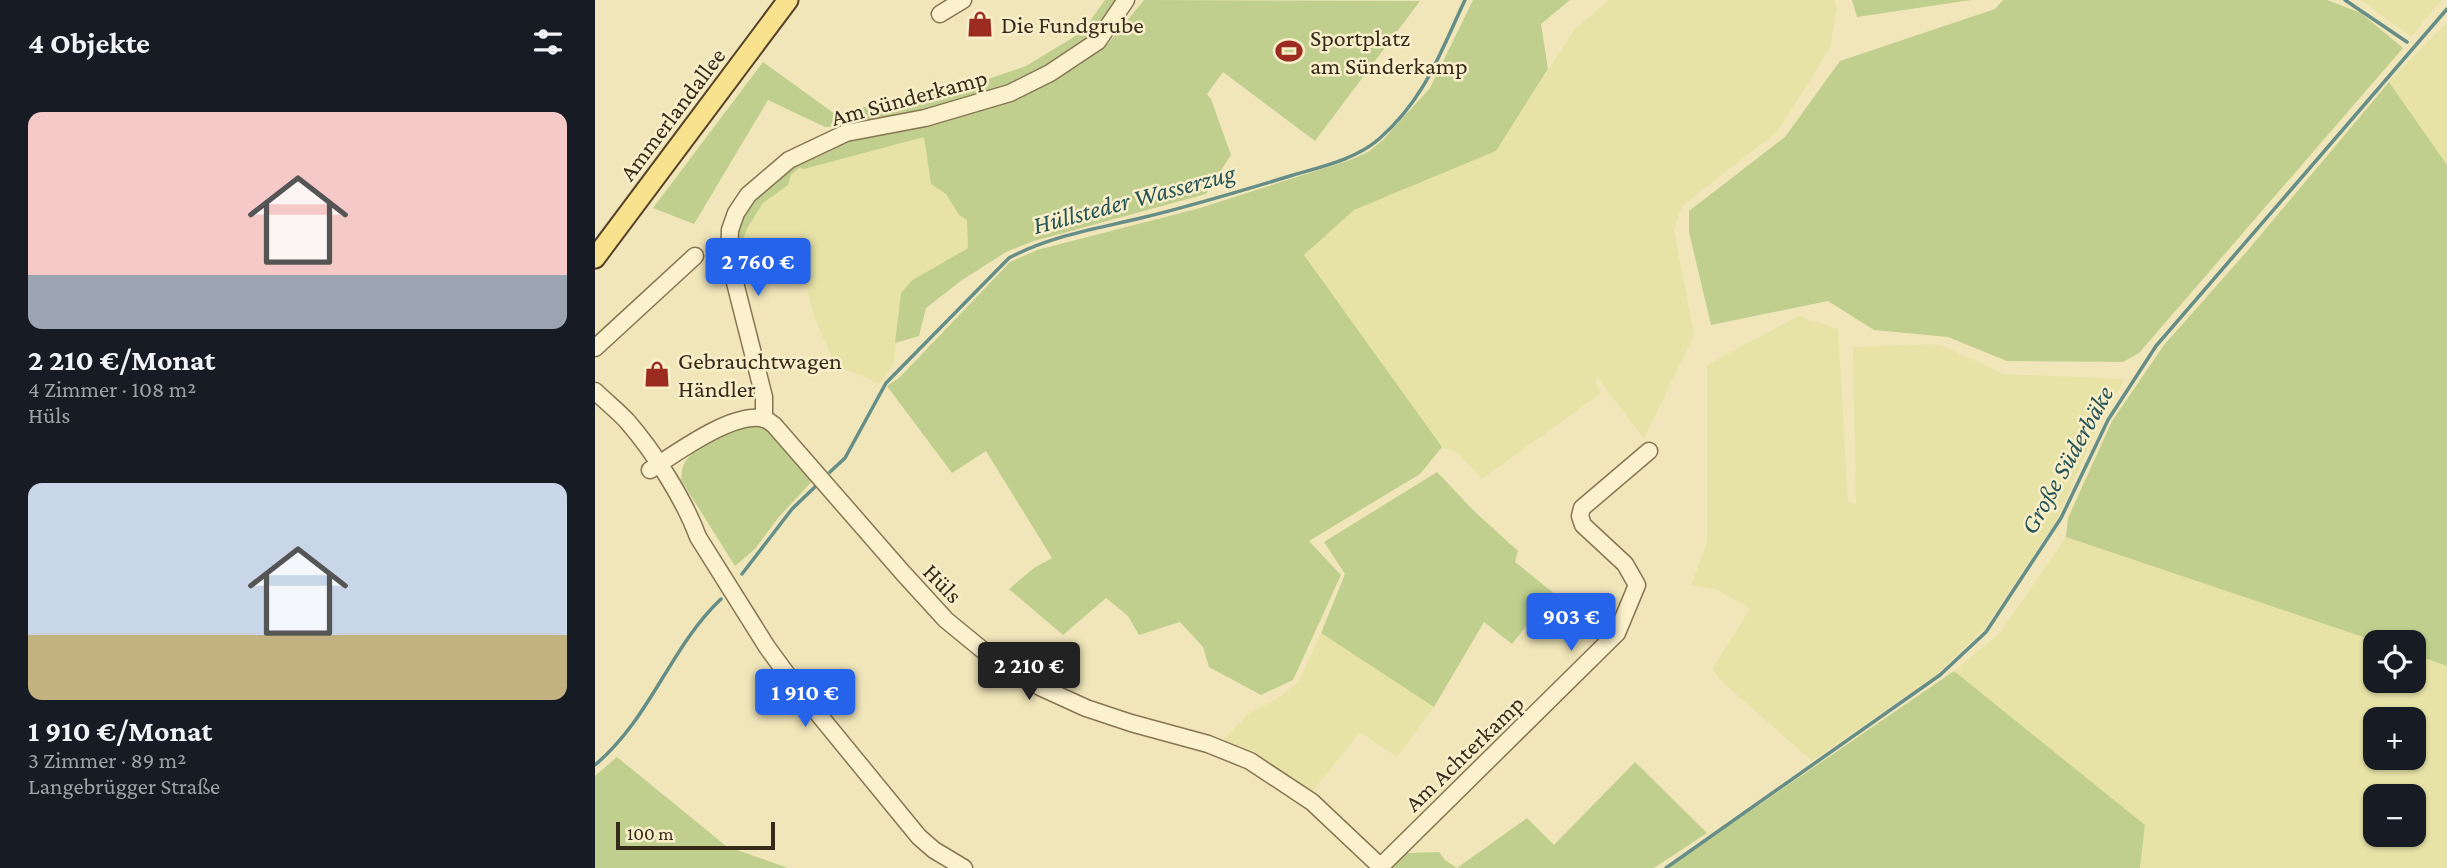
<!DOCTYPE html>
<html lang="de">
<head>
<meta charset="utf-8">
<style>
	body { margin:0; font-family:"Crimson Pro",serif; background:#20242c; color:#f1f3f6; height:100vh; display:flex; flex-direction:column; font-size:26px; white-space:nowrap }
	* { box-sizing:border-box; margin:0 }
	p { font-size:23px; color:#9ea1a6 }
	.icon { flex:none; width:38px; height:38px; fill:none; stroke:currentColor; stroke-width:2; stroke-linecap:round; stroke-linejoin:round }
	.map { position:relative; flex:1; overflow:hidden }
	.side { display:flex; flex-direction:column; background:#171b24; width:595px }
	.side>* { flex:none }
	.controls { position:absolute; left:1768px; top:630px; display:grid; gap:14px }
	.controls a { display:grid; place-items:center; width:63px; height:63px; border-radius:14px; background:#171b24; box-shadow:0 2px 5px #0004; font-size:35px }
	.scale { position:absolute; left:21px; bottom:18px; width:159px; box-sizing:border-box; padding-left:7px; border:4px solid #362a1a; border-top:0; font-size:19px; line-height:24px; white-space:nowrap; color:#362a1a; -webkit-text-stroke:5px #f8efca; paint-order:stroke }
	.price { position:absolute; translate:-50% -60px; padding:0 16px; border-radius:7px; background:#2563eb; color:#fff; font-size:23px; line-height:46px; filter:drop-shadow(0 2px 4px #0008) }
	.price::after { content:''; position:absolute; left:50%; top:42px; width:21px; height:16px; margin-left:-10px; background:inherit; clip-path:polygon(0 0,100% 0,50% 100%) }
	.price.active { background:#222; color:#fff }
	ul { padding:0; list-style:none }
	li { display:grid; align-content:center; gap:14px; height:371px; padding:0 28px }
	li span { display:grid; place-items:center; height:217px; border-radius:14px; color:#555 }
	li>.icon { margin-inline-start:auto }
	span .icon { width:126px; height:126px; fill:#fffc; stroke-width:1 }
	li b { font-size:30px }
	h2 { display:flex; justify-content:space-between; align-items:center; height:84px; padding:0 28px; font-size:30px }
	main { display:flex; flex:1; min-height:0 }
	.map>svg:first-child { display:block }
</style>
</head>
<body>
<main>
<section class="side">
<h2>4 Objekte<svg class="icon" aria-label="filters" viewBox="0 0 24 24"><path d="M4 7h16M4 17h16"/><circle cx="9" cy="7" r="2"/><circle cx="15" cy="17" r="2"/></svg></h2>
<ul>
<li><span style="background:linear-gradient(#f6c9c9 75%,#9aa5b1 0)"><svg class="icon" aria-label="home" viewBox="0 0 24 24"><path d="M3 11l9-7 9 7M6 9v11h12V9"/></svg></span><div><b>2 210 €/Monat</b><p>4 Zimmer · 108 m²</p><p>Hüls</p></div></li>
<li><span style="background:linear-gradient(#c9d6e8 70%,#c2b280 0)"><svg class="icon" aria-label="home" viewBox="0 0 24 24"><path d="M3 11l9-7 9 7M6 9v11h12V9"/></svg></span><div><b>1 910 €/Monat</b><p>3 Zimmer · 89 m²</p><p>Langebrügger Straße</p></div></li>
</ul>
</section>
<div class="map">
<svg width="1852" height="868" viewBox="0 0 1852 868">
	<rect width="100%" height="100%" fill="#f0e6ba"/>
	<!-- farmland -->
	<g fill="#e7e3a7" fill-rule="evenodd">
		<polygon points="1014,0 1239,0 1242,7 1235,48 1183,131 1087,206 1079,230 1099,335 1049,439 1002,377 1001,383 1006,393 887,479 863,453 847,447 709,255 759,210 901,151 979,30"/>
		<polygon points="1766,0 1847,0 1816,37"/>
		<polygon points="1852,22 1852,165 1794,82"/>
		<polygon points="329,137 336,184 351,194 364,215 372,220 373,248 316,281 306,293 299,363 285,384 240,365 219,316 207,269 151,283 142,254 153,227 168,203 193,185 196,175 204,168 209,169"/>
		<polygon points="1204,316 1243,329 1253,502 1261,505 1258,347 1344,344 1408,374 1530,379 1506,419 1460,523 1389,629 1341,675 1217,761 1126,681 1117,669 1155,609 1123,590 1096,585 1112,542 1112,365"/>
		<path d="M1471 537 1783 642H1780V681H1818V654L1852 666V868H1545L1550 825 1359 671 1405 633ZM1780 719H1818V758H1780ZM1780 796H1818V835H1780Z"/>
		<polygon points="726,633 839,707 802,757 765,732 716,793 628,740 653,714 682,699 704,681"/>
	</g>
	<!-- green -->
	<g fill="#c0cf8e">
		<polygon points="510,0 526,0 500,37 433,80 333,111 248,126 230,127 173,100 99,224 58,208 168,62 240,114 334,92 352,93 431,66 487,32"/>
		<polygon points="549,0 825,1 720,141 628,72 612,94 616,99 636,155 611,194 439,241 411,252 367,280 331,308 324,336 300,343 306,293 316,281 373,248 372,220 364,215 351,194 336,184 329,137 209,169 204,168 196,175 193,185 168,203 153,227 142,254 140,236 151,207 191,168 249,141 324,125 429,96 483,66 511,46"/>
		<polygon points="878,0 975,0 946,24 953,69 901,151 759,210 709,255 847,447 825,474 714,541 746,575 698,680 666,695 614,667 608,647 585,622 544,635 533,616 511,598 468,635 414,589 439,568 457,558 391,451 357,473 292,386 304,378 415,262 442,250 605,208 755,160 773,152 787,141 835,88"/>
		<polygon points="1257,0 1376,0 1262,17"/>
		<polygon points="1408,0 1732,0 1766,13 1808,48 1544,353 1528,362 1412,361 1353,337 1279,330 1233,301 1116,325 1094,232 1094,211 1190,137 1245,61 1400,9"/>
		<polygon points="1794,82 1852,165 1852,666 1818,654 1818,642 1783,642 1471,537 1473,518 1517,421 1569,345 1653,250"/>
		<path d="M166 426 180 433 221 477 183 518 160 549 140 566 86 480C87 472 87 465 92 459 107 441 143 427 166 426Z"/>
		<polygon points="842,472 880,512 923,551 920,562 966,599 955,610 950,602 917,644 889,622 839,707 726,633 750,574 729,542"/>
		<polygon points="1359,671 1550,825 1545,868 1072,868"/>
		<polygon points="22,757 131,846 193,868 0,868 0,776"/>
		<polygon points="1040,762 1112,833 1059,868 797,868 812,853 844,852 850,860 862,868 932,818 959,845"/>
	</g>
	<g fill="none" stroke-linecap="round" stroke-linejoin="round">
		<!-- stream -->
		<g stroke="#668e89" stroke-width="3.5">
			<polyline points="1750,0 1812,42"/>
			<path d="M235 472 250 458 291 383 414 258C454 236 501 229 546 218 596 206 646 191 695 176 724 167 760 160 784 139 830 99 845 53 870 0"/>
			<polyline points="147,574 197,509 224,483"/>
			<path d="M0 765C56 718 75 647 126 599"/>
			<polyline points="1071,868 1345,675 1391,632 1466,518 1513,420 1561,346 1852,9"/>
		</g>
		<!-- minor casing -->
		<g stroke="#887553" stroke-width="19">
			<g id="minor">
				<polyline points="345,14 368,0"/>
				<polyline points="0,348 100,256"/>
				<path d="M0 391C10 401 22 410 32 421 59 452 89 499 103 537L172 647 202 688 324 837 339 850 369 868"/>
				<polyline points="169,419 169,397 134,259 135,230 141,213 153,195 194,160 251,133 330,118 415,93 455,73 503,41 531,0"/>
				<path d="M55 470C80 454 139 410 170 419 173 420 176 423 179 425L308 573 351 620 390 652 445 687 491 708 536 723 613 744 655 761 717 802 787 868"/>
				<polyline points="786,866 1022,633 1042,585 1030,564 988,525 985,516 987,508 1054,451"/>
			</g>
		</g>
		<!-- major casing -->
		<g stroke="#554229" stroke-width="23">
			<polyline id="major" points="0,258 193,0"/>
		</g>
		<!-- minor -->
		<use href="#minor" stroke="#fbf2cd" stroke-width="16"/>
		<!-- major -->
		<use href="#major" stroke="#f8e28d" stroke-width="19"/>
	</g>
	<!-- icons -->
	<defs>
		<g id="shop-bare" transform="scale(2.1)"><path d="M-5-2.5h2.3a2.7 3.5 0 0 1 5.4 0H5L5.5 6h-11ZM-1.5-2.5h3a1.5 2.3 0 0 0-3 0Z" fill="#9b2c1f" stroke="#f8efca" stroke-width="2.5" paint-order="stroke"/></g>
		<g id="stadium-bare" transform="scale(2.1)"><path d="M0-5a6.5 5 0 1 0 0 10a6.5 5 0 1 0 0-10ZM-3.5-1.8h7v3.6h-7Z" fill="#9b2c1f" stroke="#f8efca" stroke-width="2.5" paint-order="stroke"/></g>
	</defs>
	<g fill-rule="evenodd">
		<use href="#shop-bare" x="385" y="24"/>
		<use href="#stadium-bare" x="694" y="51"/>
		<use href="#shop-bare" x="62" y="374"/>
	</g>
	<g text-anchor="middle" dominant-baseline="central" stroke-width="5" stroke-linejoin="round" paint-order="stroke">
		<!-- poi labels -->
		<g font-size="24" fill="#362a1a" stroke="#f8efca" text-anchor="start">
			<text x="406" y="24">Die Fundgrube</text>
			<text x="715" y="37">Sportplatz<tspan x="715" dy="28">am Sünderkamp</tspan></text>
			<text x="83" y="360">Gebrauchtwagen<tspan x="83" dy="28">Händler</tspan></text>
		</g>
		<!-- street labels -->
		<g font-size="24" fill="#362a1a" stroke="#f8efca">
			<text transform="translate(314 97) rotate(-15)">Am Sünderkamp</text>
			<text transform="translate(77 114) rotate(-53)">Ammerlandallee</text>
			<text transform="translate(348 583) rotate(46)">Hüls</text>
			<text transform="translate(869 753) rotate(-44)">Am Achterkamp</text>
		</g>
		<!-- water labels -->
		<g font-size="26" font-style="italic" fill="#275557" stroke="#f8efca">
			<text transform="translate(539 199) rotate(-15)">Hüllsteder Wasserzug</text>
			<text transform="translate(1472 460) rotate(-61)">Große Süderbäke</text>
		</g>
	</g>
</svg>
<div class="controls">
<a><svg class="icon" aria-label="locate" viewBox="0 0 24 24"><circle cx="12" cy="12" r="6"/><path d="M12 2v4M12 18v4M2 12h4M18 12h4"/></svg></a>
<a>+</a>
<a>−</a>
</div>
<div class="scale">100 m</div>
<b class="price" style="left:163px;top:298px">2 760 €</b>
<b class="price" style="left:976px;top:653px">903 €</b>
<b class="price active" style="left:434px;top:702px">2 210 €</b>
<b class="price" style="left:210px;top:729px">1 910 €</b>
</div>
</main>
</body>
</html>
